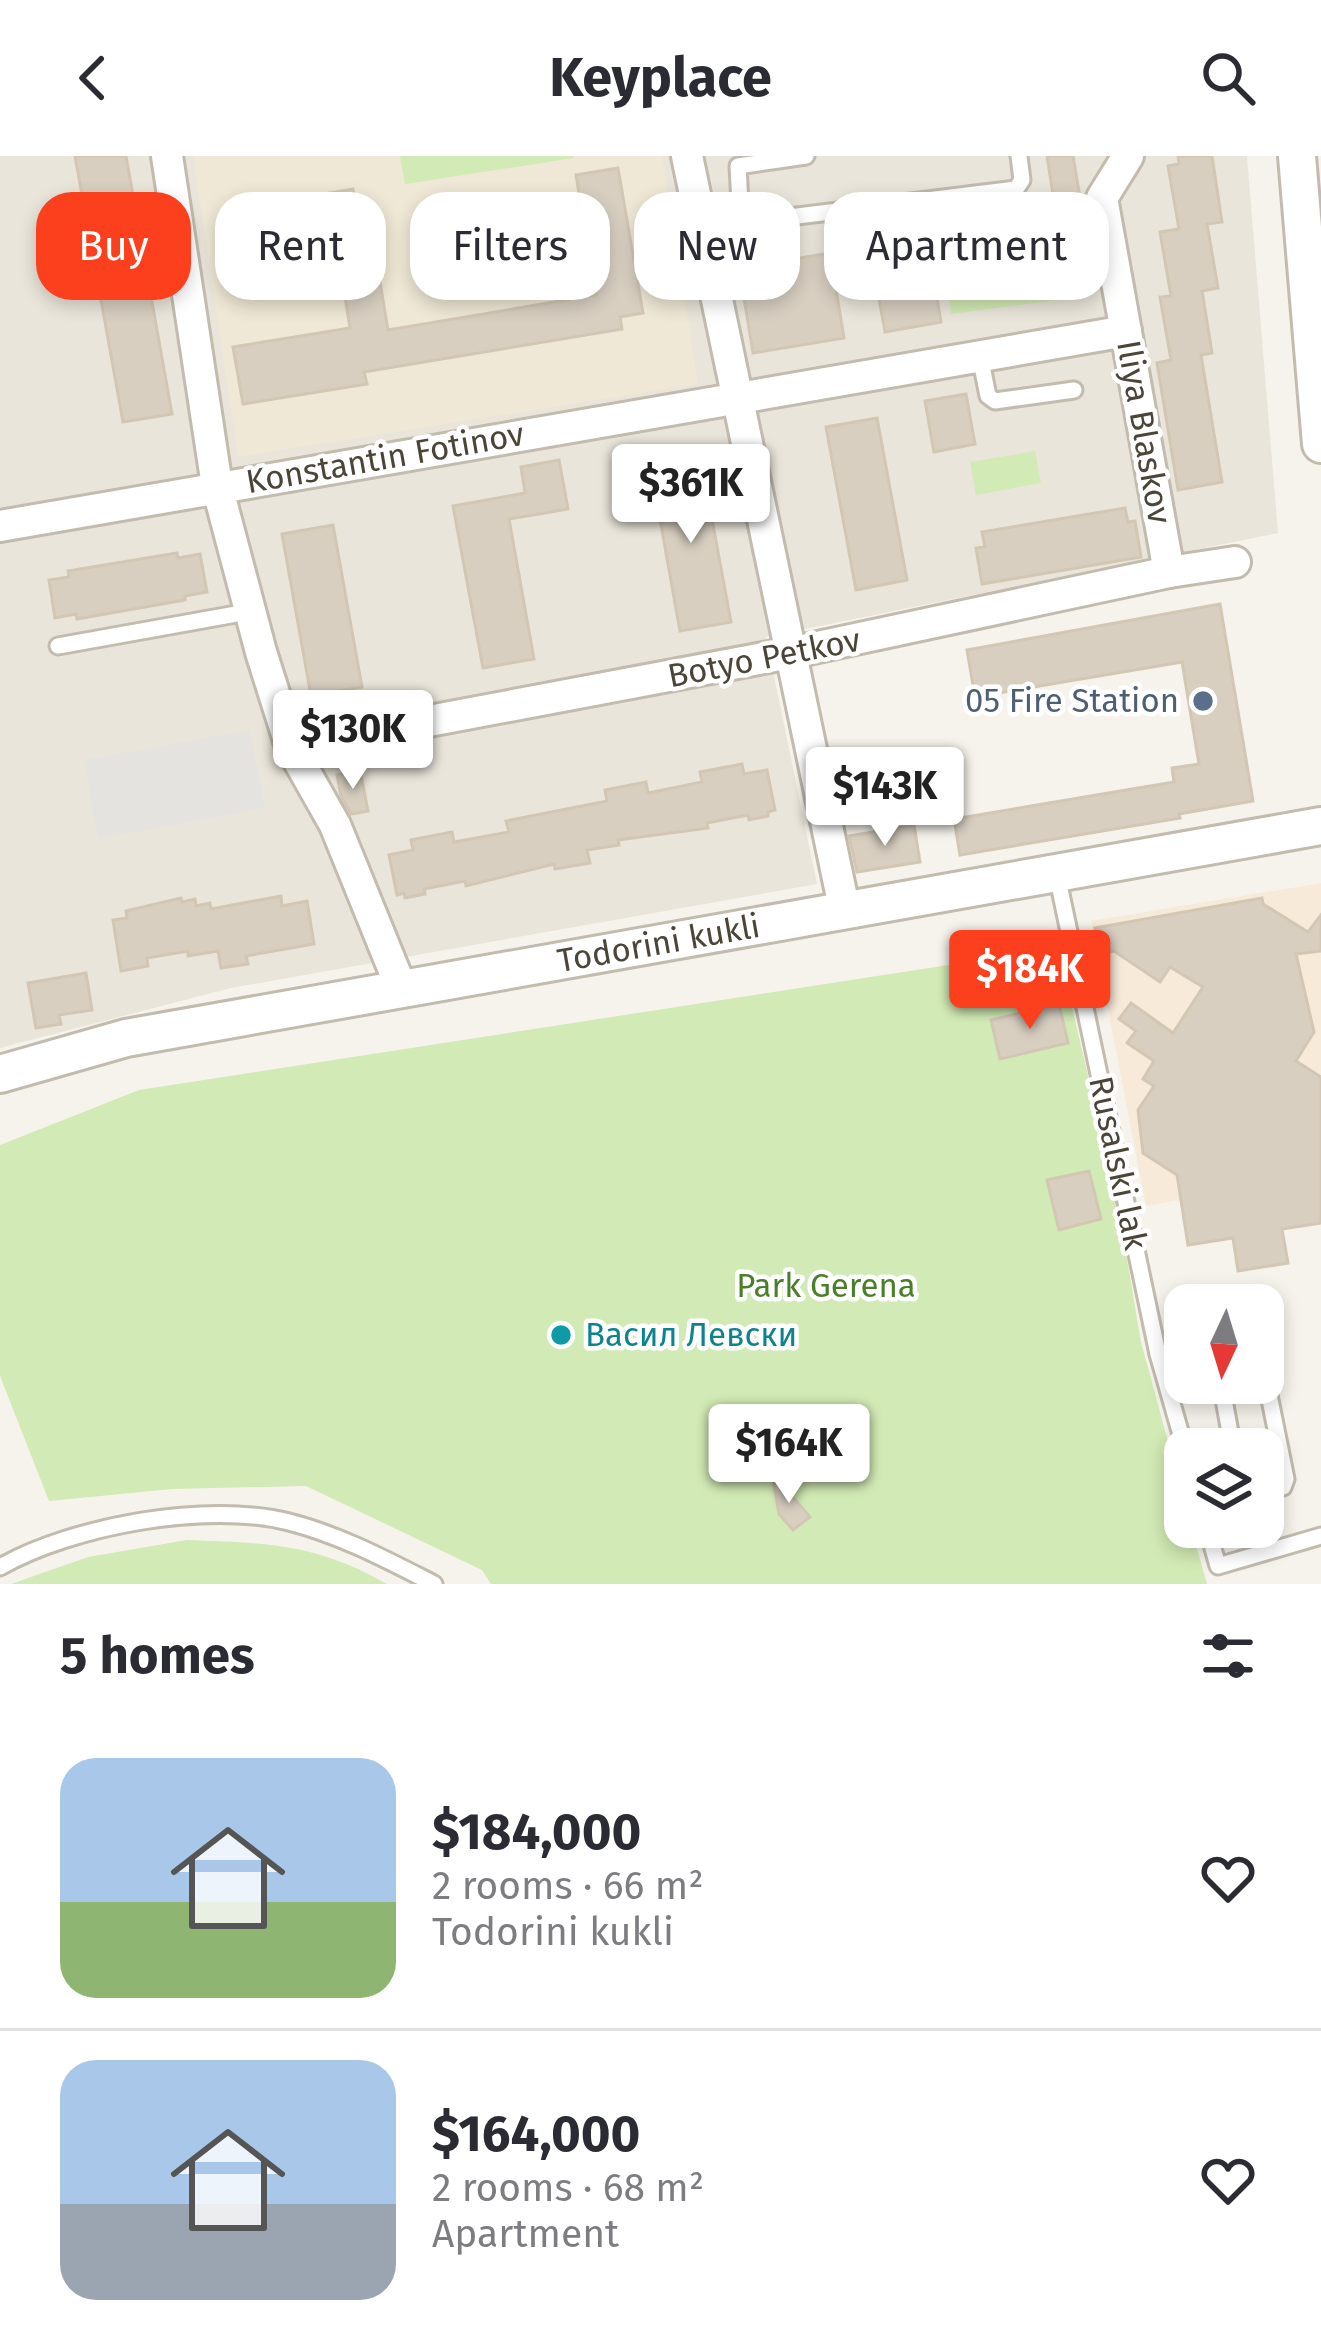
<!DOCTYPE html>
<html lang="en">
<head>
<meta charset="utf-8">
<style>
	body { margin:0; font-family:"Fira Sans",sans-serif; background:#f2f2f3; color:#2b2b33; height:100vh; display:flex; flex-direction:column; font-size:45px; white-space:nowrap }
	* { box-sizing:border-box; margin:0 }
	p { font-size:39px; color:#7c7c81 }
	.icon { flex:none; width:66px; height:66px; fill:none; stroke:currentColor; stroke-width:2; stroke-linecap:round; stroke-linejoin:round }
	.map { position:relative; height:1428px; overflow:hidden }
	.details { display:flex; flex-direction:column; background:#fff; flex:1 }
	.details>* { flex:none }
	.top-card { position:absolute; left:36px; top:36px; width:1251px; height:108px; display:flex; gap:24px }
	.needle { width:78px; rotate:184deg }
	.controls { position:absolute; left:1164px; top:1128px; display:grid; gap:24px }
	.controls a { display:grid; place-items:center; width:120px; height:120px; border-radius:24px; background:#fff; box-shadow:0 6px 18px #0003; font-size:60px }
	.price { position:absolute; translate:-50% -102px; padding:0 27px; border-radius:12px; background:#fff; color:#222; font-size:39px; line-height:78px; filter:drop-shadow(0 3px 6px #0008) }
	.price::after { content:''; position:absolute; left:50%; top:72px; width:36px; height:27px; margin-left:-18px; background:inherit; clip-path:polygon(0 0,100% 0,50% 100%) }
	.price.selected { background:#fc3f1d; color:#fff }
	ul { padding:0; list-style:none }
	li { display:flex; align-items:center; gap:36px; height:300px; padding:0 60px }
	li+li { border-top:3px solid #e1e1e2 }
	li span { display:grid; place-items:center; flex:none; width:336px; height:240px; border-radius:36px; color:#555 }
	li>.icon { margin-inline-start:auto }
	span .icon { width:144px; height:144px; fill:#fffc; stroke-width:1 }
	li b { font-size:51px }
	h2 { display:flex; justify-content:space-between; align-items:center; height:144px; padding:0 60px; font-size:51px }
	.chip { padding:0 42px; border-radius:36px; background:#fff; box-shadow:0 6px 18px #0003; font-size:42px; line-height:108px }
	.chip.selected { background:#fc3f1d; color:#fff }
	header { display:flex; justify-content:space-between; align-items:center; height:156px; padding:0 60px; background:#fff; font-size:54px; font-weight:700 }
	.map>svg:first-child { display:block }
</style>
</head>
<body>
<header><svg class="icon" aria-label="back" viewBox="0 0 24 24"><path d="M15 5l-7 7 7 7"/></svg>Keyplace<svg class="icon" aria-label="search" viewBox="0 0 24 24"><circle cx="10" cy="10" r="6"/><path d="M15 15l6 6"/></svg></header>
<div class="map">
<svg width="1321" height="1428" viewBox="0 0 1321 1428">
	<rect width="100%" height="100%" fill="#f6f3ec"/>
	<!-- residential -->
	<polygon fill="#eae5da" points="0,0 1247,0 1278,377 766,481 817,728 231,832 0,892"/>
	<!-- commercial -->
	<polygon fill="#f7ead8" points="1321,727 1321,1019 1146,1050 1091,765"/>
	<!-- education -->
	<polygon fill="#efe8d6" points="193,0 662,0 698,228 238,301"/>
	<!-- green -->
	<g fill="#d2eab5">
		<polygon points="400,0 573,0 574,2 405,28"/>
		<polygon points="519,43 528,88 440,104 432,59"/>
		<polygon points="1076,65 1087,140 951,158 941,84"/>
		<polygon points="527,99 533,128 446,145 440,115"/>
		<polygon points="1035,295 1041,327 976,339 970,306"/>
		<polygon points="1058,792 1116,1038 1141,1186 1185,1348 1185,1371 1191,1371 1207,1428 491,1428 482,1414 306,1330 172,1333 49,1345 0,1220 0,989 139,934"/>
		<path d="M187 1384C267 1387 315 1387 387 1428H11L88 1401Z"/>
	</g>
	<!-- parking -->
	<polygon fill="#e5e3e0" points="250,574 265,652 98,683 84,604"/>
	<!-- building -->
	<g fill="#d8cfc1" stroke="#d3c7b4" stroke-width="3">
		<polygon points="75,0 126,0 172,258 123,266"/>
		<polygon points="1047,0 1073,0 1081,47 1055,51"/>
		<polygon points="1178,0 1212,0 1222,66 1207,68 1218,132 1202,135 1212,197 1201,199 1222,326 1178,334 1157,207 1171,204 1160,141 1171,140 1160,76 1179,73 1168,10 1179,8"/>
		<polygon points="618,12 643,157 620,161 622,173 364,216 367,228 243,248 233,191 350,172 336,85 246,100 238,53 353,33 359,68 370,66 388,174 596,139 576,19"/>
		<polygon points="925,72 941,166 885,176 868,82"/>
		<polygon points="830,97 844,182 753,197 739,112"/>
		<polygon points="966,238 975,288 934,296 925,245"/>
		<polygon points="877,262 907,424 856,434 826,271"/>
		<polygon points="559,304 568,353 509,363 534,503 483,512 453,350 525,337 521,311"/>
		<polygon points="701,304 731,466 680,475 651,313"/>
		<polygon points="1125,352 1128,366 1135,365 1141,401 982,428 976,392 985,391 982,376"/>
		<polygon points="333,369 362,531 311,540 282,378"/>
		<polygon points="177,397 178,402 200,398 207,436 185,440 185,444 77,463 76,458 55,462 49,424 69,421 68,415"/>
		<polygon points="1220,448 1253,645 1179,658 1180,662 960,699 954,663 1174,626 1172,612 1199,608 1182,506 975,541 967,494"/>
		<polygon points="742,608 744,618 767,614 775,654 768,656 768,660 749,664 748,659 707,667 708,672 618,684 619,689 587,694 590,707 555,713 554,708 466,730 465,725 424,733 425,738 405,742 404,737 397,739 389,699 413,694 411,684 452,676 454,686 509,676 506,665 607,645 605,634 646,626 648,637 702,626 700,616"/>
		<polygon points="360,614 368,655 351,658 341,640 337,619"/>
		<polygon points="914,669 920,706 857,716 849,680"/>
		<polygon points="281,740 282,750 307,745 314,788 246,800 248,808 221,812 218,795 188,800 188,795 147,802 148,810 121,815 113,764 127,762 126,755 181,742 182,746 195,743 196,750 210,747 211,753"/>
		<polygon points="1262,742 1263,748 1308,776 1321,759 1321,795 1296,798 1314,876 1296,905 1321,921 1321,1067 1282,1073 1288,1107 1238,1115 1233,1082 1188,1089 1177,1019 1143,997 1138,954 1154,930 1143,923 1154,905 1127,887 1136,875 1119,863 1131,847 1173,877 1203,831 1170,811 1160,826 1114,795 1100,798 1095,772"/>
		<polygon points="86,817 92,854 59,859 61,868 36,872 28,827"/>
		<polygon points="1059,848 1068,887 1000,903 991,864"/>
		<polygon points="1089,1015 1101,1063 1059,1074 1047,1024"/>
		<polygon points="772,1317 810,1361 793,1374 779,1358"/>
	</g>
	<g fill="none" stroke-linecap="round" stroke-linejoin="round">
		<!-- service casing -->
		<g stroke="#c2bbae" stroke-width="21">
			<g id="service">
				<polyline points="741,67 738,10 806,0"/>
				<polyline points="700,72 1016,33 1022,24 1019,0"/>
				<polyline points="980,200 988,240 995,245 1074,234"/>
				<polyline points="58,490 253,455"/>
				<polyline points="1057,719 1158,1198 1185,1293"/>
				<polyline points="1158,1198 1185,1194"/>
				<polyline points="1263,1209 1286,1323 1283,1331 1263,1336"/>
				<polyline points="1221,1227 1233,1293"/>
				<polyline points="1207,1371 1218,1410 1321,1380"/>
				<path d="M0 1411C72 1370 207 1345 289 1366 340 1379 387 1404 434 1428"/>
			</g>
		</g>
		<!-- minor casing -->
		<g stroke="#c2bbae" stroke-width="36">
			<g id="minor">
				<polyline points="167,0 217,330 261,496 291,591 335,669 402,834"/>
				<polyline points="687,0 845,756"/>
				<polyline points="1128,0 1102,42 1169,416"/>
				<polyline points="0,370 1126,175"/>
				<polyline points="291,591 790,497 1169,416 1235,406"/>
			</g>
		</g>
		<!-- tertiary casing -->
		<g stroke="#c2bbae" stroke-width="42">
			<g id="tertiary">
				<polyline points="1297,0 1321,288"/>
				<path id="s1" d="M0 918 126 882 1321 670"/>
			</g>
		</g>
		<!-- service -->
		<use href="#service" stroke="#fff" stroke-width="15"/>
		<!-- minor -->
		<use href="#minor" stroke="#fff" stroke-width="30"/>
		<!-- tertiary -->
		<use href="#tertiary" stroke="#fff" stroke-width="36"/>
	</g>
	<!-- markers -->
	<circle fill="#5c6f8a" stroke="#fff" stroke-width="4.5" cx="1203" cy="545" r="12"/>
	<circle fill="#0f9aa8" stroke="#fff" stroke-width="4.5" cx="561" cy="1179" r="12"/>
	<g text-anchor="middle" dominant-baseline="central" stroke-width="9" stroke-linejoin="round" paint-order="stroke">
		<!-- street labels -->
		<g font-size="33" fill="#4b4439" stroke="#fff">
			<text transform="translate(1144 276) rotate(80)">Iliya Blaskov</text>
			<text transform="translate(385 302) rotate(-10)">Konstantin Fotinov</text>
			<text transform="translate(764 502) rotate(-11)">Botyo Petkov</text>
			<text stroke="none"><textPath href="#s1" startOffset="672">Todorini kukli</textPath></text>
			<text transform="translate(1118 1007) rotate(78)">Rusalski lak</text>
		</g>
		<!-- service labels -->
		<g font-size="33" fill="#4e5e75" stroke="#fff" text-anchor="end">
			<text x="1179" y="545">05 Fire Station</text>
		</g>
		<!-- park labels -->
		<g font-size="33" fill="#4a7f2a" stroke="#fff">
			<text x="826" y="1130">Park Gerena</text>
		</g>
		<!-- culture labels -->
		<g font-size="33" fill="#0d838f" stroke="#fff" text-anchor="start">
			<text x="585" y="1179">Васил Левски</text>
		</g>
	</g>
</svg>
<div class="controls">
<a><svg class="needle" viewBox="-14 -14 28 28"><path d="M0-13l5 13h-10z" fill="#e53935"/><path d="M0 13l5-13h-10z" fill="#7c7c81"/></svg></a>
<a><svg class="icon" aria-label="layers" viewBox="0 0 24 24"><path d="M12 4l9 5-9 5-9-5zM3 14l9 5 9-5"/></svg></a>
</div>
<b class="price" style="left:691px;top:390px">$361K</b>
<b class="price" style="left:353px;top:636px">$130K</b>
<b class="price" style="left:885px;top:693px">$143K</b>
<b class="price selected" style="left:1030px;top:876px">$184K</b>
<b class="price" style="left:789px;top:1350px">$164K</b>
<div class="top-card">
<a class="chip selected">Buy</a>
<a class="chip">Rent</a>
<a class="chip">Filters</a>
<a class="chip">New</a>
<a class="chip">Apartment</a>
</div>
</div>
<section class="details">
<h2>5 homes<svg class="icon" aria-label="filters" viewBox="0 0 24 24"><path d="M4 7h16M4 17h16"/><circle cx="9" cy="7" r="2"/><circle cx="15" cy="17" r="2"/></svg></h2>
<ul>
<li><span style="background:linear-gradient(#a9c7e8 60%,#8fb573 0)"><svg class="icon" aria-label="home" viewBox="0 0 24 24"><path d="M3 11l9-7 9 7M6 9v11h12V9"/></svg></span><div><b>$184,000</b><p>2 rooms · 66 m²</p><p>Todorini kukli</p></div><svg class="icon" aria-label="heart" viewBox="0 0 24 24"><path d="M12 20l-8-8c-3-5 5-10 8-4 3-6 11-1 8 4z"/></svg></li>
<li><span style="background:linear-gradient(#a9c7e8 60%,#9aa5b1 0)"><svg class="icon" aria-label="home" viewBox="0 0 24 24"><path d="M3 11l9-7 9 7M6 9v11h12V9"/></svg></span><div><b>$164,000</b><p>2 rooms · 68 m²</p><p>Apartment</p></div><svg class="icon" aria-label="heart" viewBox="0 0 24 24"><path d="M12 20l-8-8c-3-5 5-10 8-4 3-6 11-1 8 4z"/></svg></li>
</ul>
</section>
</body>
</html>
